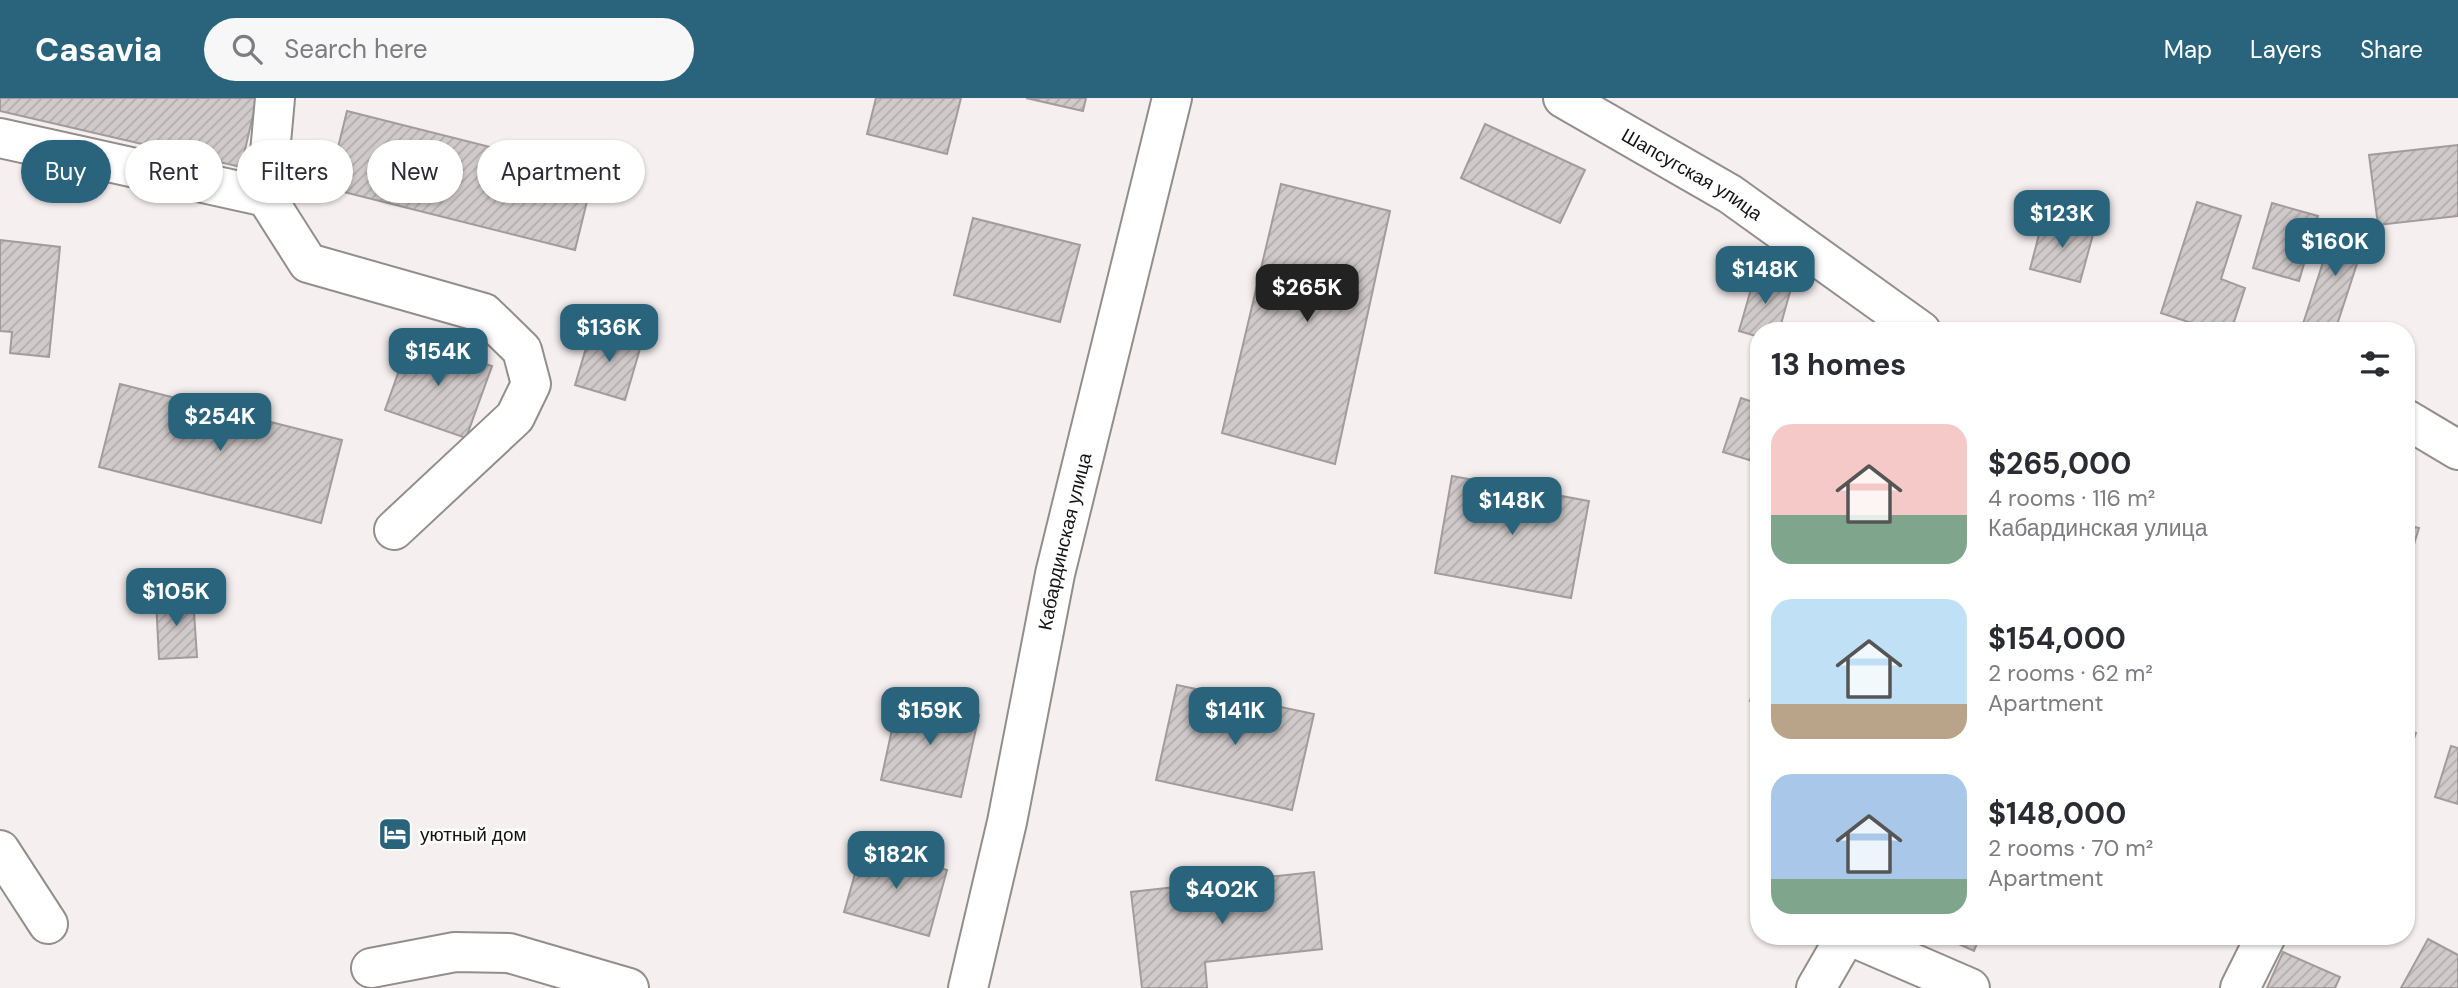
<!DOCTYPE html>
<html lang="en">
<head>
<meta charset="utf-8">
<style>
	body { margin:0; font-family:"DM Sans",sans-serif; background:#f7f7f7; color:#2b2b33; height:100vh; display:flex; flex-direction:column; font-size:26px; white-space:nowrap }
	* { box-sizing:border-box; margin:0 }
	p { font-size:23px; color:#7c7c81 }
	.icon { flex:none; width:38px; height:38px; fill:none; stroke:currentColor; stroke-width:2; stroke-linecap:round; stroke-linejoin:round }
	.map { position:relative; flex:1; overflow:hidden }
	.sheet { position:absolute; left:1750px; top:224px; width:665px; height:623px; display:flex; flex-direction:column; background:#fff; border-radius:28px; box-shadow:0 2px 5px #0004 }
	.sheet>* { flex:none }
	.banner { position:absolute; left:21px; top:42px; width:665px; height:63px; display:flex; gap:14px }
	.price { position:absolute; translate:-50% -60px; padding:0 16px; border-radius:14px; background:#29647c; color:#fff; font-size:23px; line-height:46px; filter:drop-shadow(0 2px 4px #0008) }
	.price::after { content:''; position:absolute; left:50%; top:42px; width:21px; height:16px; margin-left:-10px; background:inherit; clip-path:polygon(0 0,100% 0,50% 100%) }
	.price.current { background:#222; color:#fff }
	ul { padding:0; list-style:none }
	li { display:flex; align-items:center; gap:21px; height:175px; padding:0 21px }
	li span { display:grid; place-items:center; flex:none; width:196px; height:140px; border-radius:21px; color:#555 }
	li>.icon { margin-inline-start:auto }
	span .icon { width:84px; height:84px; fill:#fffc; stroke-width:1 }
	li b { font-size:30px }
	h2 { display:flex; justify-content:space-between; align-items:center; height:84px; padding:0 21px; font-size:30px }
	.chip { padding:0 24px; border-radius:32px; background:#fff; box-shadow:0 2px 5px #0004; font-size:24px; line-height:63px }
	.chip.current { background:#29647c; color:#fff }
	header { display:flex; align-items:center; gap:42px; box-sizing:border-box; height:98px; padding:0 35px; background:#29647c; color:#fff }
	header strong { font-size:33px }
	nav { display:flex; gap:38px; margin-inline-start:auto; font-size:24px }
	.search { width:490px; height:63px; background:#f7f7f7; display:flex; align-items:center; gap:18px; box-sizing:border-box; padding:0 24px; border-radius:38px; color:#7c7c81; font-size:26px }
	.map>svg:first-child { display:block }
</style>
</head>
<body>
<header>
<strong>Casavia</strong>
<div class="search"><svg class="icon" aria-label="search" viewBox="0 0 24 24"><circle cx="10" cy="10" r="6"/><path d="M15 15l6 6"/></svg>Search here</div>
<nav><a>Map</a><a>Layers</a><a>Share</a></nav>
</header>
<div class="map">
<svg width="2458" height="890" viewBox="0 0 2458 890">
	<defs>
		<pattern id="building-hatch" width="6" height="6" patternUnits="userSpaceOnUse" patternTransform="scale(1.75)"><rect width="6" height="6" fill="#d0caca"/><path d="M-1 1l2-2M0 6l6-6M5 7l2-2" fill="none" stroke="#b2acac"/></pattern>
	</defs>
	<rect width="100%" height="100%" fill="#f6efef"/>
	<!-- building -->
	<g fill="url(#building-hatch)" stroke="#a29c9c" stroke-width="2">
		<polygon points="0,0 257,0 241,69 0,13"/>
		<polygon points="876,0 961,0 947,56 867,36"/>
		<polygon points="1026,0 1086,0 1083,13"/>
		<polygon points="347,13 594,75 575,152 328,90"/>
		<polygon points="1485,26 1585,72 1560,125 1461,80"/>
		<polygon points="2458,47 2458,118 2378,127 2369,57"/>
		<polygon points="1281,86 1390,113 1335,366 1222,335"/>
		<polygon points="2197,104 2241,118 2221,181 2245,190 2231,233 2216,233 2161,215"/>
		<polygon points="2272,105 2318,118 2299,183 2253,170"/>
		<polygon points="973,120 1080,147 1060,224 954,197"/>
		<polygon points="2043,121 2094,133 2080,184 2030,171"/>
		<polygon points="2337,121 2368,132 2335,233 2304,233 2301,232"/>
		<polygon points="0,142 60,149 49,259 10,255 12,234 0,233"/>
		<polygon points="1755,177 1792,187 1779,233 1759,233 1759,239 1739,233"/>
		<polygon points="592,230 642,244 625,302 575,287"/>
		<polygon points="411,239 492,268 466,340 385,312"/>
		<polygon points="120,286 342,342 321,425 99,369"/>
		<polygon points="1741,300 1759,306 1759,365 1723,354"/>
		<polygon points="1452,378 1589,403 1571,500 1435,475"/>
		<polygon points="2406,427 2419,430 2409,462 2406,461"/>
		<polygon points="193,499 197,559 159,561 156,502"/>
		<polygon points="1759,578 1759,606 1750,603"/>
		<polygon points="1177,587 1314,616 1292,712 1156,682"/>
		<polygon points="899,599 979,617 961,699 881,682"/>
		<polygon points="2406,632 2416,635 2406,664"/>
		<polygon points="2451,648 2458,650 2458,706 2435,699"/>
		<polygon points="863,748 947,772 929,838 844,814"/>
		<polygon points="1314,774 1322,851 1205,864 1207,890 1142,890 1131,794"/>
		<polygon points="1941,838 1980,838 1974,853"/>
		<polygon points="2428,841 2458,857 2458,890 2401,890"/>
		<polygon points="2283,854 2340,879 2335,890 2267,890"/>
	</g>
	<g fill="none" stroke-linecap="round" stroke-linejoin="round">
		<!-- minor casing -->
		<g stroke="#938d8d" stroke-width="42">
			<g id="minor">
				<path id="s1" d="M1563 0 1730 96 1921 233"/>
				<polyline points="0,40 266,99 308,165 484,215 522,252 531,286 515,319 394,432"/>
				<polyline points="266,99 275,0"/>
				<polyline points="2406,321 2458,352"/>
				<polyline points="0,752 48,826"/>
				<polyline points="1850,838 1970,890"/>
				<polyline points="371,870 455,854 509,855 629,890"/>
				<path id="s2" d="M968 890 1007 724 1055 476 1172 0"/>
				<polyline points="1816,890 1846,838"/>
				<polyline points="2240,890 2266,838"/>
			</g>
		</g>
		<!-- minor -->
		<use href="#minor" stroke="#fff" stroke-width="38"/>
	</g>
	<!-- icons -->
	<defs>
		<g id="hotel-square" transform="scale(1.75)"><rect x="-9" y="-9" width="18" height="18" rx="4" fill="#29647c" stroke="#fefefe"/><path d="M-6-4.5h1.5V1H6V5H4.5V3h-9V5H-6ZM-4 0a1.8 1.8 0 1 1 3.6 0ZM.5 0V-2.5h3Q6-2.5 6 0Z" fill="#fff"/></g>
	</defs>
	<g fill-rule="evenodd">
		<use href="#hotel-square" x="395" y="736"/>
	</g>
	<g text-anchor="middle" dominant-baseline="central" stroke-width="5" stroke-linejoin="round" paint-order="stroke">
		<!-- street labels -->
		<g font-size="19" fill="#141212" stroke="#fefefe">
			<text stroke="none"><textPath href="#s1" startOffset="150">Шапсугская улица</textPath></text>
			<text stroke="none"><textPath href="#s2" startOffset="457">Кабардинская улица</textPath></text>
		</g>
		<!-- poi labels -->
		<g font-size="19" fill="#141212" stroke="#fefefe" text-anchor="start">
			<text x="420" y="736">уютный дом</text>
		</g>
	</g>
</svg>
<b class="price" style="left:2062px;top:152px">$123K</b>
<b class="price" style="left:2335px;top:180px">$160K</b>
<b class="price" style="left:1765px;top:208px">$148K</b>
<b class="price current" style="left:1307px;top:226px">$265K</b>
<b class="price" style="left:609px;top:266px">$136K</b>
<b class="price" style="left:438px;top:290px">$154K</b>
<b class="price" style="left:220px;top:355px">$254K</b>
<b class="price" style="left:1512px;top:439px">$148K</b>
<b class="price" style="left:176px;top:530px">$105K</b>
<b class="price" style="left:930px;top:649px">$159K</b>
<b class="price" style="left:1235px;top:649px">$141K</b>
<b class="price" style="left:896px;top:793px">$182K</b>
<b class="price" style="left:1222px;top:828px">$402K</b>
<div class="banner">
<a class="chip current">Buy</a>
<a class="chip">Rent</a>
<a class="chip">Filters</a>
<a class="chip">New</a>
<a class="chip">Apartment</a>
</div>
<section class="sheet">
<h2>13 homes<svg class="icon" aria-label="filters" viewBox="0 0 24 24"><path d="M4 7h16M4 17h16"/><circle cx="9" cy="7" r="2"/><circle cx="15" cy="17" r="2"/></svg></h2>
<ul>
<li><span style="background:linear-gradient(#f6c9c9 65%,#7fa58c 0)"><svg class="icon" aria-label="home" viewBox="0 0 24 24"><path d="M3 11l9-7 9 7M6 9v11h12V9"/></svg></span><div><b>$265,000</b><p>4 rooms · 116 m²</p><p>Кабардинская улица</p></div></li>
<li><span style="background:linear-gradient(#bfe0f5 75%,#b9a48a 0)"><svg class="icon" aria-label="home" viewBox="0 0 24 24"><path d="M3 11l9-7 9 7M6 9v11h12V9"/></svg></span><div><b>$154,000</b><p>2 rooms · 62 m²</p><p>Apartment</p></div></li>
<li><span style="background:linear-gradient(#a9c7e8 75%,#7fa58c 0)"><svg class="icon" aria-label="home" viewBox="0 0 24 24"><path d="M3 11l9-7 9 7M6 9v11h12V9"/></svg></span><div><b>$148,000</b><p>2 rooms · 70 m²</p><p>Apartment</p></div></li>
</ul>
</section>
</div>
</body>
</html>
